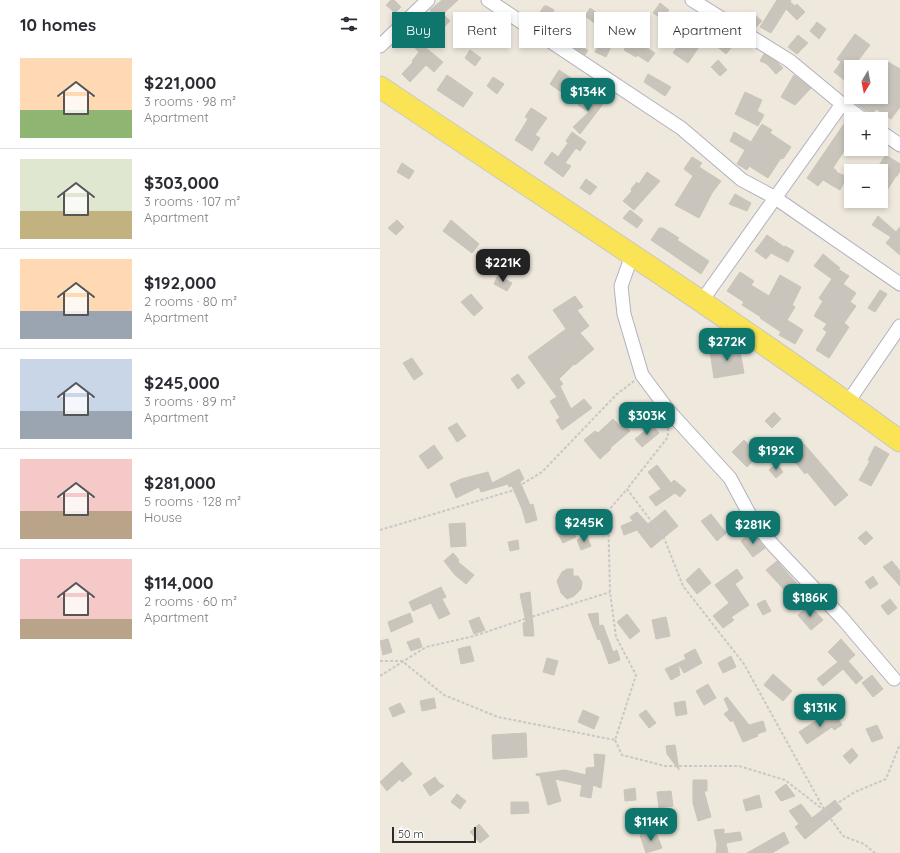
<!DOCTYPE html>
<html lang="en">
<head>
<meta charset="utf-8">
<style>
	body { margin:0; font-family:Quicksand,sans-serif; background:#f7f7f7; color:#2b2b33; height:100vh; display:flex; flex-direction:column; font-size:15px; white-space:nowrap }
	* { box-sizing:border-box; margin:0 }
	p { font-size:13px; color:#7c7c81 }
	.icon { flex:none; width:22px; height:22px; fill:none; stroke:currentColor; stroke-width:2; stroke-linecap:round; stroke-linejoin:round }
	.map { position:relative; flex:1; overflow:hidden }
	.sheet { display:flex; flex-direction:column; background:#fff; width:380px }
	.sheet>* { flex:none }
	.hud { position:absolute; left:12px; top:12px; width:380px; height:36px; display:flex; gap:8px }
	.needle { width:26px; rotate:190deg }
	.buttons { position:absolute; left:464px; top:60px; display:grid; gap:8px }
	.buttons a { display:grid; place-items:center; width:44px; height:44px; border-radius:0px; background:#fff; box-shadow:0 2px 6px #0003; font-size:20px }
	.scale { position:absolute; left:12px; bottom:10px; width:84px; box-sizing:border-box; padding-left:4px; border:2px solid #2b2b2b; border-top:0; font-size:11px; line-height:14px; white-space:nowrap; color:#2b2b2b; -webkit-text-stroke:3px #fff; paint-order:stroke }
	.price { position:absolute; translate:-50% -34px; padding:0 9px; border-radius:8px; background:#0f766e; color:#fff; font-size:13px; line-height:26px; filter:drop-shadow(0 1px 2px #0008) }
	.price::after { content:''; position:absolute; left:50%; top:24px; width:12px; height:9px; margin-left:-6px; background:inherit; clip-path:polygon(0 0,100% 0,50% 100%) }
	.price.active { background:#222; color:#fff }
	ul { padding:0; list-style:none }
	li { display:flex; align-items:center; gap:12px; height:100px; padding:0 20px }
	li+li { border-top:1px solid #e1e1e2 }
	li span { display:grid; place-items:center; flex:none; width:112px; height:80px; border-radius:0px; color:#555 }
	li>.icon { margin-inline-start:auto }
	span .icon { width:48px; height:48px; fill:#fffc; stroke-width:1 }
	li b { font-size:17px }
	h2 { display:flex; justify-content:space-between; align-items:center; height:48px; padding:0 20px; font-size:17px }
	.tag { padding:0 14px; border-radius:0px; background:#fff; box-shadow:0 2px 6px #0003; font-size:14px; line-height:36px }
	.tag.active { background:#0f766e; color:#fff }
	main { display:flex; flex:1; min-height:0 }
	.map>svg:first-child { display:block }
</style>
</head>
<body>
<main>
<section class="sheet">
<h2>10 homes<svg class="icon" aria-label="filters" viewBox="0 0 24 24"><path d="M4 7h16M4 17h16"/><circle cx="9" cy="7" r="2"/><circle cx="15" cy="17" r="2"/></svg></h2>
<ul>
<li><span style="background:linear-gradient(#ffd9b3 65%,#8fb573 0)"><svg class="icon" aria-label="home" viewBox="0 0 24 24"><path d="M3 11l9-7 9 7M6 9v11h12V9"/></svg></span><div><b>$221,000</b><p>3 rooms · 98 m²</p><p>Apartment</p></div></li>
<li><span style="background:linear-gradient(#dfe7d0 65%,#c2b280 0)"><svg class="icon" aria-label="home" viewBox="0 0 24 24"><path d="M3 11l9-7 9 7M6 9v11h12V9"/></svg></span><div><b>$303,000</b><p>3 rooms · 107 m²</p><p>Apartment</p></div></li>
<li><span style="background:linear-gradient(#ffd9b3 65%,#9aa5b1 0)"><svg class="icon" aria-label="home" viewBox="0 0 24 24"><path d="M3 11l9-7 9 7M6 9v11h12V9"/></svg></span><div><b>$192,000</b><p>2 rooms · 80 m²</p><p>Apartment</p></div></li>
<li><span style="background:linear-gradient(#c9d6e8 65%,#9aa5b1 0)"><svg class="icon" aria-label="home" viewBox="0 0 24 24"><path d="M3 11l9-7 9 7M6 9v11h12V9"/></svg></span><div><b>$245,000</b><p>3 rooms · 89 m²</p><p>Apartment</p></div></li>
<li><span style="background:linear-gradient(#f6c9c9 65%,#b9a48a 0)"><svg class="icon" aria-label="home" viewBox="0 0 24 24"><path d="M3 11l9-7 9 7M6 9v11h12V9"/></svg></span><div><b>$281,000</b><p>5 rooms · 128 m²</p><p>House</p></div></li>
<li><span style="background:linear-gradient(#f6c9c9 75%,#b9a48a 0)"><svg class="icon" aria-label="home" viewBox="0 0 24 24"><path d="M3 11l9-7 9 7M6 9v11h12V9"/></svg></span><div><b>$114,000</b><p>2 rooms · 60 m²</p><p>Apartment</p></div></li>
</ul>
</section>
<div class="map">
<svg width="520" height="853" viewBox="0 0 520 853">
	<rect width="100%" height="100%" fill="#eee8dd"/>
	<!-- building -->
	<g fill="#c9c5bc" stroke="#cac5b6">
		<polygon points="11,0 14,0 21,7 15,13 6,5"/>
		<polygon points="62,0 78,0 63,14 70,21 58,33 49,24 56,17 50,10"/>
		<polygon points="397,0 411,0 410,2 415,6 417,4 425,12 417,20 406,9 391,33 380,27"/>
		<polygon points="280,3 289,10 282,19 273,13"/>
		<polygon points="164,6 167,6 174,10 167,22 157,17"/>
		<polygon points="210,8 223,17 217,25 205,16"/>
		<polygon points="371,12 382,21 374,29 363,22"/>
		<polygon points="101,15 108,20 107,22 126,34 117,46 99,33 95,39 87,34"/>
		<polygon points="317,22 354,44 346,54 328,39 325,43 323,41 308,63 293,53 300,43 303,45"/>
		<polygon points="437,22 446,29 439,39 430,31"/>
		<polygon points="475,34 490,45 473,67 471,67 471,70 464,80 454,72 461,62 457,59"/>
		<polygon points="418,35 428,43 417,54 408,47"/>
		<polygon points="223,37 233,42 226,57 215,52"/>
		<polygon points="251,37 275,53 268,62 257,55 256,57 244,50"/>
		<polygon points="40,40 48,47 46,48 63,62 54,72 46,65 30,82 22,74 33,62 32,61 39,52 34,47"/>
		<polygon points="194,43 208,50 205,55 192,46"/>
		<polygon points="90,50 101,58 95,66 85,58"/>
		<polygon points="384,54 397,62 403,68 396,74 387,64 380,61"/>
		<polygon points="338,60 347,70 340,76 331,67"/>
		<polygon points="508,62 520,69 520,107 511,119 496,109 491,117 488,112 473,102 477,97 501,97 501,74"/>
		<polygon points="179,70 194,80 184,94 170,84"/>
		<polygon points="268,74 291,87 285,96 264,82"/>
		<polygon points="67,75 93,93 83,107 57,90"/>
		<polygon points="414,75 431,88 415,105 401,97"/>
		<polygon points="113,77 124,84 117,94 107,86"/>
		<polygon points="365,92 382,100 377,111 384,115 378,126 355,114"/>
		<polygon points="207,93 223,104 200,134 193,127 209,112 198,105"/>
		<polygon points="151,108 167,118 155,135 160,138 152,151 135,140 148,119 145,117"/>
		<polygon points="382,124 392,130 390,133 411,147 403,159 401,158 388,178 369,166 367,170 357,164 365,150 350,141 354,132 371,142"/>
		<polygon points="464,124 471,128 471,140 453,168 457,171 456,172 467,177 460,190 443,180 438,186 427,178"/>
		<polygon points="192,132 206,142 200,151 196,148 185,163 191,166 183,177 164,163 172,152 178,157 188,143 186,141"/>
		<polygon points="506,155 520,164 520,171 517,176 516,176 501,200 501,167 499,165"/>
		<polygon points="312,157 322,163 319,167 341,181 332,193 319,218 295,205 313,176 304,169"/>
		<polygon points="22,163 34,171 29,179 17,172"/>
		<polygon points="267,172 280,181 254,210 243,201 252,191 251,189 257,182 259,184"/>
		<polygon points="206,179 217,187 210,195 200,188"/>
		<polygon points="355,194 371,203 367,211 349,204"/>
		<polygon points="250,210 263,220 257,228 243,218"/>
		<polygon points="498,216 516,232 520,227 520,255 506,243 511,237 492,225"/>
		<polygon points="17,220 24,227 16,235 8,228"/>
		<polygon points="71,220 99,244 92,253 63,231"/>
		<polygon points="279,228 283,228 299,238 297,240 329,261 321,274 271,240"/>
		<polygon points="387,235 404,247 405,246 414,251 408,262 391,253 386,259 375,251"/>
		<polygon points="443,254 460,268 458,269 469,276 463,284 476,293 470,302 476,306 464,323 469,327 449,358 436,350 447,332 443,329 447,324 434,316 443,301 439,298 452,279 434,266"/>
		<polygon points="360,272 374,281 371,285 389,296 400,275 421,287 412,305 415,307 407,320 423,330 415,344 399,335 401,332 380,318 381,317 362,305 364,302 347,291"/>
		<polygon points="118,275 132,283 127,291 114,284"/>
		<polygon points="500,290 507,294 495,312 488,308"/>
		<polygon points="91,294 103,308 94,316 81,302"/>
		<polygon points="195,296 203,307 197,310 209,326 200,333 214,349 195,365 194,364 179,379 183,384 180,386 191,409 204,399 212,408 182,430 176,420 180,418 170,401 177,397 148,357 186,329 173,310"/>
		<polygon points="359,346 364,373 334,378 330,351"/>
		<polygon points="32,358 43,374 34,380 23,363"/>
		<polygon points="138,374 145,383 138,389 131,379"/>
		<polygon points="268,406 278,417 268,426 258,415"/>
		<polygon points="394,412 401,419 392,428 385,421"/>
		<polygon points="233,419 241,427 244,425 250,431 230,448 231,449 220,459 204,440 215,431 218,433"/>
		<polygon points="77,423 86,436 77,442 68,428"/>
		<polygon points="272,425 279,433 262,447 255,439"/>
		<polygon points="364,440 379,455 367,467 352,452"/>
		<polygon points="424,444 468,495 455,506 427,472 425,474 410,456"/>
		<polygon points="54,445 63,458 48,469 39,456"/>
		<polygon points="495,446 509,454 491,486 479,480 490,461 488,460"/>
		<polygon points="396,463 403,472 396,478 389,470"/>
		<polygon points="277,465 291,483 294,480 306,490 300,497 295,493 276,506 269,497 281,489 268,472"/>
		<polygon points="139,469 144,479 140,482 150,505 153,504 157,520 146,523 142,509 132,486 129,487 128,484 101,492 99,487 76,498 70,484 81,479 108,472 112,483"/>
		<polygon points="285,510 298,526 271,548 257,530 244,535 241,526 253,521 250,517 257,512 268,524"/>
		<polygon points="331,514 346,533 337,541 321,521"/>
		<polygon points="188,522 196,537 183,543 175,528"/>
		<polygon points="85,523 86,546 71,547 69,524"/>
		<polygon points="486,531 493,538 485,545 478,538"/>
		<polygon points="372,532 385,548 373,557 361,541"/>
		<polygon points="206,535 211,546 201,550 197,540"/>
		<polygon points="138,540 139,549 130,551 128,542"/>
		<polygon points="73,553 79,560 78,562 94,575 86,584 75,575 64,561"/>
		<polygon points="397,561 419,586 409,595 386,570"/>
		<polygon points="512,561 520,571 520,586 503,567"/>
		<polygon points="319,568 331,583 317,594 306,580"/>
		<polygon points="187,569 193,569 193,576 198,576 202,582 201,589 194,596 187,599 181,593 177,581 182,572"/>
		<polygon points="357,569 363,578 355,584 369,605 351,617 354,620 343,628 333,616 349,603 335,585"/>
		<polygon points="493,576 498,584 490,589 485,582"/>
		<polygon points="61,587 66,597 62,599 70,614 59,619 51,603 33,611 29,602"/>
		<polygon points="150,592 154,636 144,636 143,623 146,622 140,594"/>
		<polygon points="510,599 517,608 508,615 501,606"/>
		<polygon points="385,600 391,611 383,615 377,604"/>
		<polygon points="430,605 443,620 431,630 418,615"/>
		<polygon points="30,613 33,622 11,632 8,622"/>
		<polygon points="218,613 219,626 223,625 233,652 237,650 240,660 229,664 220,639 218,640 208,614"/>
		<polygon points="247,614 260,631 250,639 237,622"/>
		<polygon points="99,617 105,630 94,634 89,621"/>
		<polygon points="286,617 290,636 276,639 272,620"/>
		<polygon points="39,638 42,647 31,651 27,642"/>
		<polygon points="8,639 12,652 3,655 0,641"/>
		<polygon points="461,639 475,655 468,661 483,678 476,684 463,669 443,686 437,679 458,662 448,652"/>
		<polygon points="90,646 94,661 81,664 78,649"/>
		<polygon points="315,649 322,663 304,673 298,663 306,659 304,655"/>
		<polygon points="351,656 356,667 343,673 338,663"/>
		<polygon points="167,658 178,661 174,675 163,672"/>
		<polygon points="298,663 300,675 291,680 285,669"/>
		<polygon points="393,674 412,691 403,701 384,685"/>
		<polygon points="492,675 503,689 493,697 482,683"/>
		<polygon points="328,684 336,698 324,705 316,691"/>
		<polygon points="347,697 369,725 383,721 386,731 377,734 378,736 363,742 353,720 351,722 344,714 349,710 344,699"/>
		<polygon points="54,698 56,708 42,711 40,701"/>
		<polygon points="305,701 307,714 296,716 294,703"/>
		<polygon points="20,703 25,712 13,717 9,708"/>
		<polygon points="203,710 219,717 214,729 198,722"/>
		<polygon points="266,710 276,723 269,728 259,715"/>
		<polygon points="455,713 462,725 454,730 452,727 427,744 419,732 437,720 440,724"/>
		<polygon points="497,725 503,738 492,742 486,729"/>
		<polygon points="146,733 147,757 113,759 112,735"/>
		<polygon points="295,745 299,770 287,754 286,746"/>
		<polygon points="472,748 478,756 470,764 463,756"/>
		<polygon points="214,754 225,755 221,788 213,785 211,798 200,796 202,785 175,779 181,801 168,805 160,776 156,775 156,774 185,770 206,775 206,768 215,767"/>
		<polygon points="22,762 32,774 22,782 20,779 7,791 0,782"/>
		<polygon points="55,777 59,783 64,786 50,796 43,785"/>
		<polygon points="313,780 327,780 327,791 324,791 331,817 318,821 313,803"/>
		<polygon points="406,784 415,796 401,801 395,792"/>
		<polygon points="255,788 256,800 245,801 244,790"/>
		<polygon points="291,791 293,806 279,808 277,792"/>
		<polygon points="77,794 86,801 80,809 71,802"/>
		<polygon points="379,795 382,807 366,811 363,800"/>
		<polygon points="455,800 462,809 425,839 415,827 419,824 409,811 421,804 432,818"/>
		<polygon points="131,802 148,802 149,813 131,814"/>
		<polygon points="99,824 109,836 100,843 90,832"/>
		<polygon points="344,829 344,834 360,832 362,840 346,843 348,853 336,853 337,844 334,830"/>
		<polygon points="275,830 282,848 266,853 260,835"/>
		<polygon points="404,832 409,843 392,853 367,853"/>
	</g>
	<g fill="none" stroke-linecap="round" stroke-linejoin="round">
		<!-- street casing -->
		<g stroke="#b1b1c0" stroke-width="15">
			<g id="street">
				<polyline points="108,0 301,128 362,180 394,197 520,284"/>
				<polyline points="312,0 410,61 462,104 483,119"/>
				<polyline points="0,46 48,0"/>
				<polyline points="501,132 520,145"/>
				<polyline points="252,255 241,286 244,314 262,375 288,410 350,478 372,519 392,544 462,618 514,679"/>
				<polyline points="321,302 462,104"/>
				<polyline points="468,402 520,326"/>
			</g>
		</g>
		<!-- primary casing -->
		<g stroke="#c8c8c8" stroke-width="23">
			<path id="primary" d="M0 87C174 204 351 317 520 441"/>
		</g>
		<!-- path -->
		<g stroke="#c8c8c8" stroke-width="2" stroke-dasharray="3 2" stroke-linecap="butt">
			<polyline points="288,428 288,437 247,489 284,538 303,586 364,664 445,811 463,836 484,844 495,853"/>
			<polyline points="0,530 131,491 162,472 237,394 254,381"/>
			<polyline points="0,661 22,661 64,695 118,717 235,740 256,675 236,637 230,592 228,511 247,489"/>
			<polyline points="0,676 46,647 94,636 145,619 230,592"/>
			<polyline points="235,740 242,755 285,766 359,766 405,780 445,811 475,792 506,779 520,744"/>
		</g>
		<!-- street -->
		<use href="#street" stroke="#fff" stroke-width="13"/>
		<!-- primary -->
		<use href="#primary" stroke="#fae456" stroke-width="21"/>
	</g>
</svg>
<div class="buttons">
<a><svg class="needle" viewBox="-14 -14 28 28"><path d="M0-13l5 13h-10z" fill="#e53935"/><path d="M0 13l5-13h-10z" fill="#7c7c81"/></svg></a>
<a>+</a>
<a>−</a>
</div>
<div class="scale">50 m</div>
<b class="price" style="left:208px;top:112px">$134K</b>
<b class="price active" style="left:123px;top:283px">$221K</b>
<b class="price" style="left:347px;top:362px">$272K</b>
<b class="price" style="left:267px;top:436px">$303K</b>
<b class="price" style="left:396px;top:471px">$192K</b>
<b class="price" style="left:204px;top:543px">$245K</b>
<b class="price" style="left:373px;top:545px">$281K</b>
<b class="price" style="left:430px;top:618px">$186K</b>
<b class="price" style="left:440px;top:728px">$131K</b>
<b class="price" style="left:271px;top:842px">$114K</b>
<div class="hud">
<a class="tag active">Buy</a>
<a class="tag">Rent</a>
<a class="tag">Filters</a>
<a class="tag">New</a>
<a class="tag">Apartment</a>
</div>
</div>
</main>
</body>
</html>
